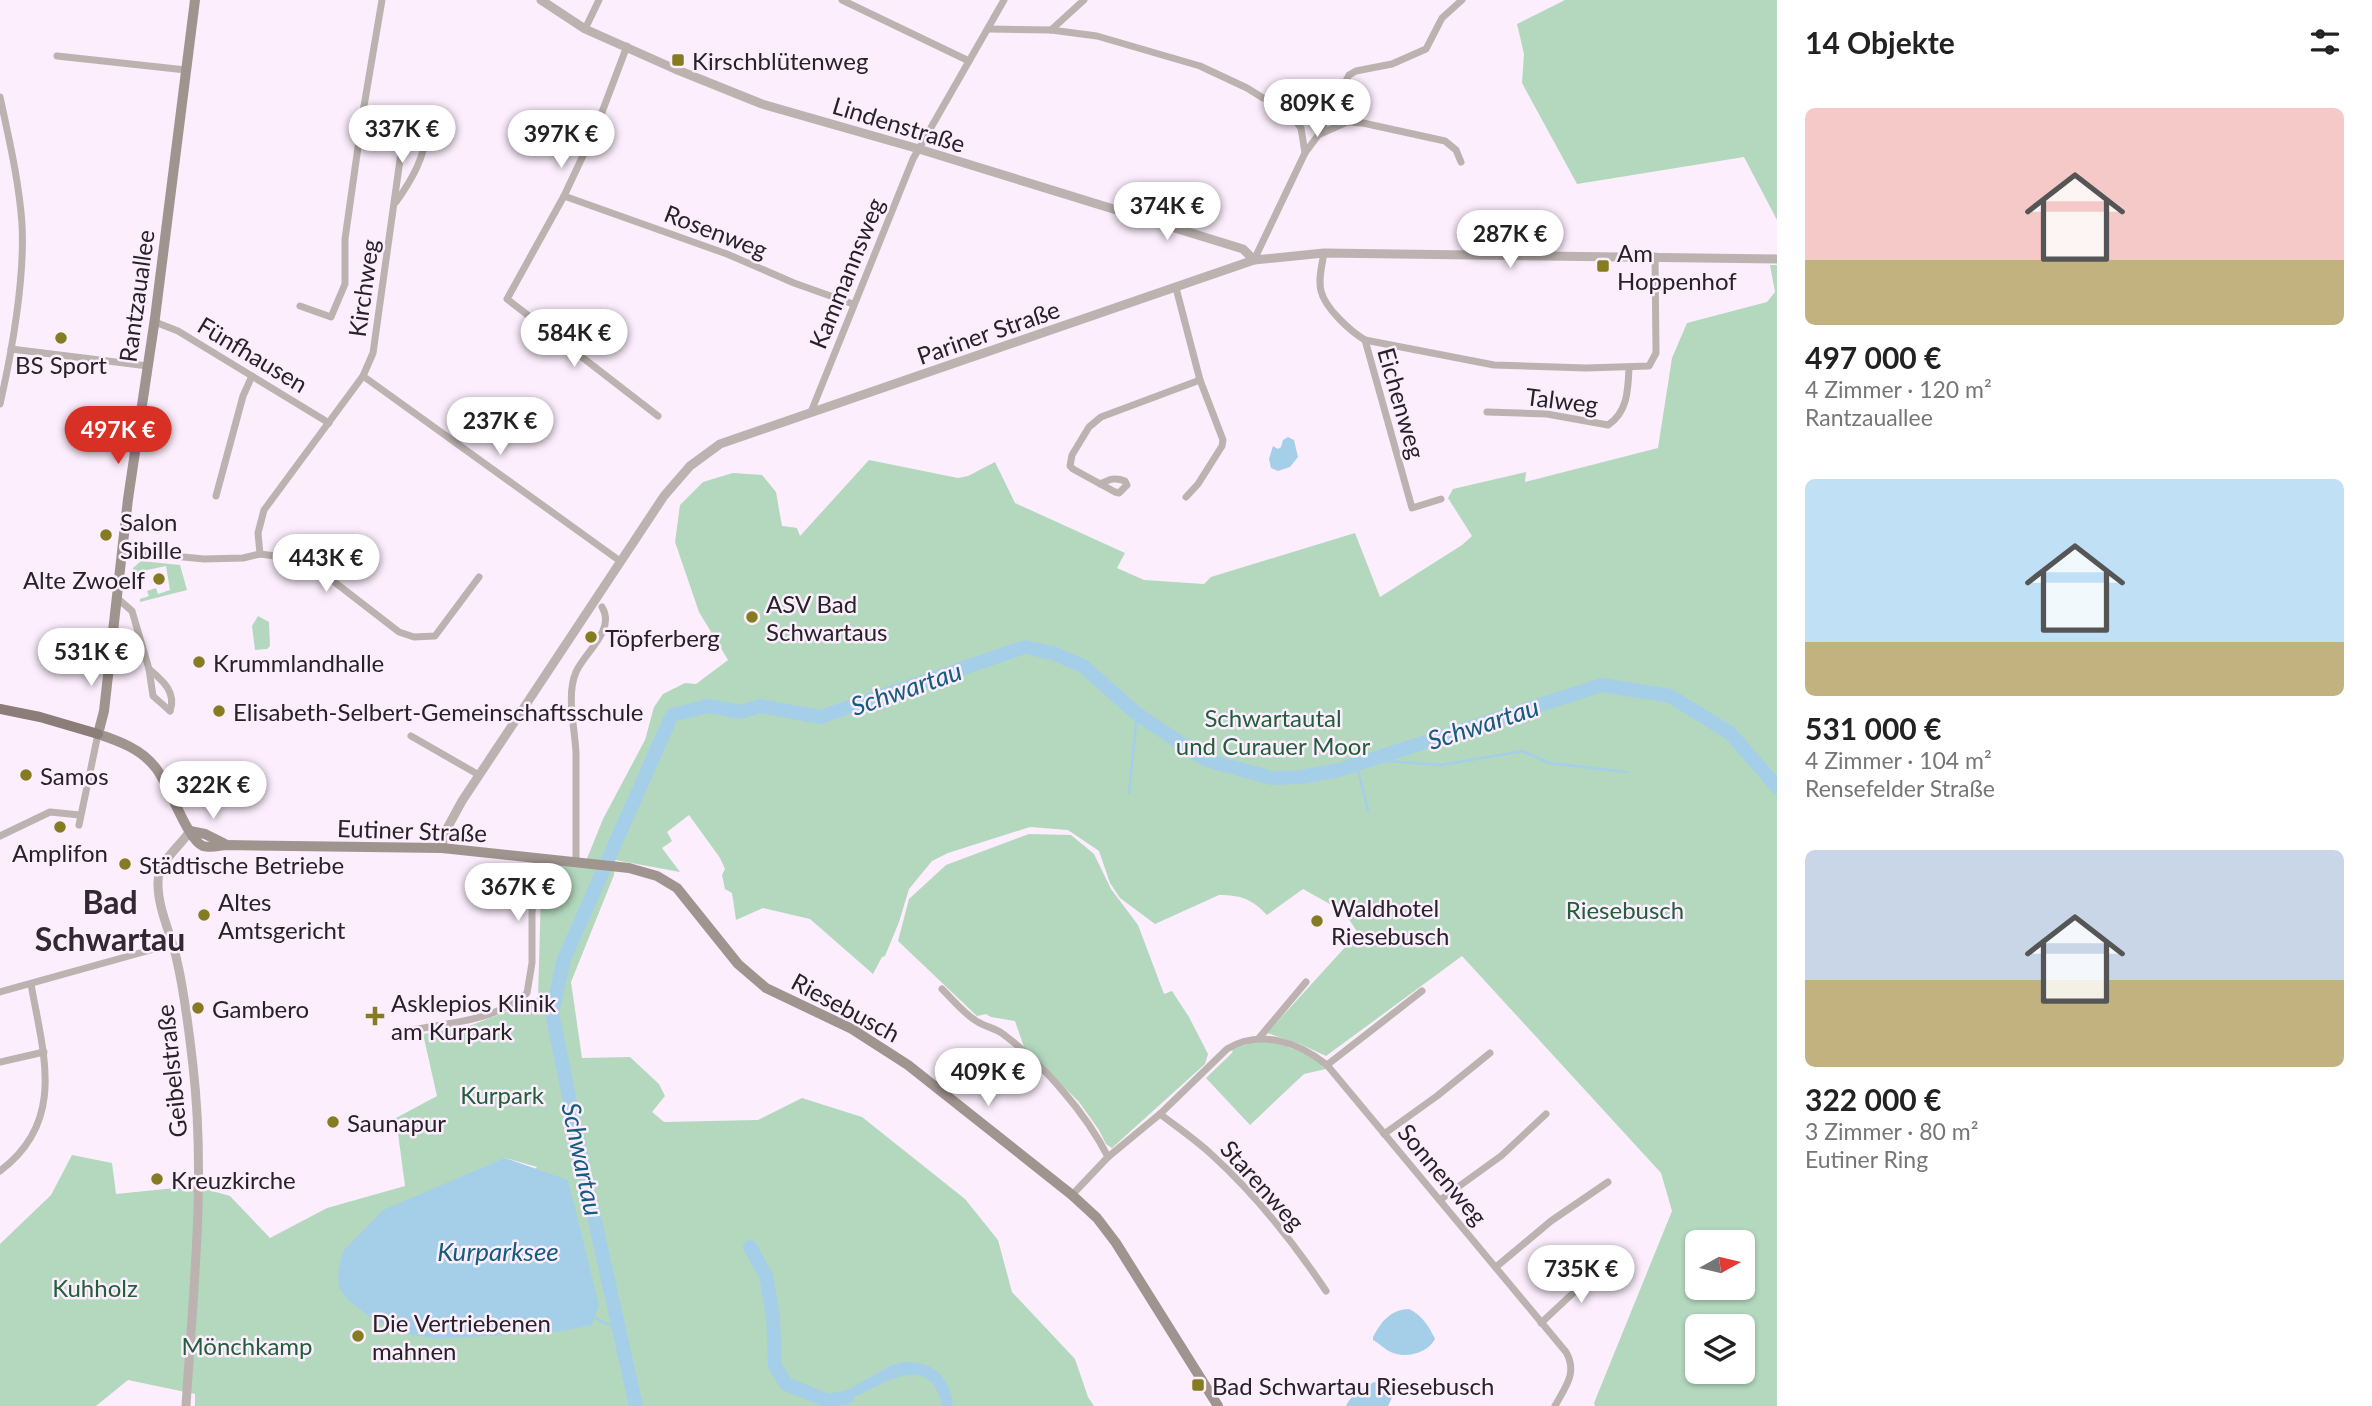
<!DOCTYPE html>
<html lang="de">
<head>
<meta charset="utf-8">
<style>
	body { margin:0; font-family:Lato,sans-serif; background:#f2f2f2; color:#222; height:100vh; display:flex; flex-direction:column; font-size:26px; white-space:nowrap }
	* { box-sizing:border-box; margin:0 }
	p { font-size:23px; color:#767676 }
	.icon { flex:none; width:38px; height:38px; fill:none; stroke:currentColor; stroke-width:2; stroke-linecap:round; stroke-linejoin:round }
	.map { position:relative; flex:1; overflow:hidden }
	.side { display:flex; flex-direction:column; background:#fff; width:595px }
	.side>* { flex:none }
	.needle { width:46px; rotate:82deg }
	.buttons { position:absolute; left:1685px; top:1230px; display:grid; gap:14px }
	.buttons a { display:grid; place-items:center; width:70px; height:70px; border-radius:10px; background:#fff; box-shadow:0 2px 5px #0004; font-size:35px }
	.price { position:absolute; translate:-50% -60px; padding:0 16px; border-radius:24px; background:#fff; color:#222; font-size:23px; line-height:46px; filter:drop-shadow(0 2px 4px #0008) }
	.price::after { content:''; position:absolute; left:50%; top:42px; width:21px; height:16px; margin-left:-10px; background:inherit; clip-path:polygon(0 0,100% 0,50% 100%) }
	.price.on { background:#d93025; color:#fff }
	ul { padding:0; list-style:none }
	li { display:grid; align-content:center; gap:14px; height:371px; padding:0 28px }
	li span { display:grid; place-items:center; height:217px; border-radius:10px; color:#555 }
	li>.icon { margin-inline-start:auto }
	span .icon { width:126px; height:126px; fill:#fffc; stroke-width:1 }
	li b { font-size:30px }
	h2 { display:flex; justify-content:space-between; align-items:center; height:84px; padding:0 28px; font-size:30px }
	main { display:flex; flex:1; min-height:0 }
	.map>svg:first-child { display:block }
</style>
</head>
<body>
<main>
<div class="map">
<svg width="1777" height="1406" viewBox="0 0 1777 1406">
	<rect width="100%" height="100%" fill="#fceefd"/>
	<!-- green -->
	<g fill="#b3d8be" fill-rule="evenodd">
		<polygon points="1565,0 1777,0 1777,220 1744,157 1577,184 1522,83 1524,54 1517,24"/>
		<path d="M1770 265H1777V1406H1595L1594 1403 1672 1211 1661 1173 1462 956 1326 1056 1300 1044 1267 1033 1358 933 1344 912 1303 889 1267 915C1252 899 1241 895 1219 895L1155 924 1120 898 1110 883 1099 851 1068 830 1030 827 948 853 932 861 909 889 899 922 885 956 882 957 873 974 810 919 763 908 736 920 732 893 725 889 722 875 725 869 720 858 689 815 667 832 672 841 662 848 680 872 615 860 614 875 571 982 582 1058 630 1057 659 1084 665 1096 652 1112 664 1122 758 1120 802 1098 862 1117 965 1199 998 1240 1012 1292 1075 1359 1088 1397 1094 1406H195V1394L128 1380 96 1406H0V1244L51 1195 72 1155 112 1163 116 1194 195 1186 230 1196 270 1238 327 1208 405 1186 396 1118 437 1096 423 1034 469 1026 532 1002 538 997 542 857 586 861 603 819 645 740 654 707 663 694 685 683 696 684 728 660 699 612 675 542 680 505 703 482 733 473 762 475 776 492 782 526 797 528 800 536 869 460 958 478 968 476 995 462 1015 503 1125 553 1117 568 1144 580 1204 584 1211 577 1355 533 1380 597 1462 545 1472 536 1448 498 1453 489 1526 472 1525 482 1658 448 1672 358 1687 323 1767 302 1775 292ZM505 1158 537 1167 370 1317ZM1698 1242H1743V1288H1698ZM1698 1326H1743V1372H1698Z"/>
		<polygon points="141,561 180,565 187,590 140,602 140,599 149,596 147,591 156,588 158,594 170,590 166,566 133,573 133,568"/>
		<polygon points="258,616 269,622 270,646 267,649 255,650 252,626"/>
		<polygon points="1029,834 1071,835 1094,854 1111,889 1138,925 1164,994 1172,991 1189,1017 1208,1054 1205,1064 1112,1148 1106,1144 1099,1130 1079,1102 1024,1047 1015,1021 991,1017 986,1014 977,1016 898,941 909,899 946,865"/>
		<path d="M1260 1040C1283 1044 1309 1052 1326 1069L1304 1074 1250 1125 1206 1078 1232 1053 1233 1049Z"/>
	</g>
	<!-- water -->
	<g fill="#a5cfe9">
		<polygon points="1288,437 1294,440 1298,457 1290,467 1278,471 1271,468 1269,459 1273,446 1278,449 1281,447 1283,440"/>
		<polygon points="505,1158 568,1180 599,1305 595,1316 605,1322 618,1325 618,1327 606,1325 594,1319 592,1325 558,1332 438,1339 400,1333 370,1317 350,1302 339,1288 338,1272 343,1251 383,1210"/>
		<path d="M1409 1309C1422 1315 1429 1326 1435 1339 1427 1354 1403 1360 1387 1350 1382 1347 1379 1343 1373 1340V1337C1382 1321 1390 1310 1409 1309Z"/>
		<path d="M904 1362C934 1361 950 1377 953 1406H942C931 1354 891 1379 859 1395 853 1397 845 1403 839 1404 835 1404 832 1402 828 1401L890 1366Z"/>
		<path d="M1387 1379 1395 1381 1397 1387 1388 1406H1346C1353 1391 1371 1381 1387 1379Z"/>
	</g>
	<g fill="none" stroke-linecap="round" stroke-linejoin="round">
		<!-- stream -->
		<g stroke="#a5cfe9" stroke-width="2.5">
			<polyline points="1373,760 1441,765 1523,751 1549,763 1627,772"/>
			<polyline points="1357,765 1368,811"/>
			<polyline points="1129,793 1137,714"/>
		</g>
		<!-- river -->
		<g stroke="#a5cfe9" stroke-width="14">
			<polyline points="750,1247 766,1276 773,1316 775,1366 786,1384 828,1401 847,1397"/>
			<polyline points="636,1406 585,1176 552,1013 564,959 672,715 708,706 740,712 760,706 820,717 1025,647 1053,653 1083,666 1137,714 1206,760 1272,778 1301,777 1339,770 1602,685 1670,696 1730,733 1777,787"/>
		</g>
		<!-- minor -->
		<g stroke="#bcb3b0" stroke-width="7">
			<path d="M382 0 363 112 426 130C426 156 411 181 396 202"/>
			<polyline points="842,0 969,61"/>
			<polyline points="585,29 599,0"/>
			<polyline points="989,29 1051,30 1097,36 1200,66 1247,88 1292,116 1301,128 1305,153 1254,260"/>
			<polyline points="1051,30 1084,0"/>
			<polyline points="627,46 596,128 564,196 507,299 658,416"/>
			<polyline points="57,56 186,70"/>
			<path d="M0 97C9 139 19 181 22 224 25 277 12 352 0 404"/>
			<polyline points="1320,134 1347,122 1363,123 1445,141 1456,150 1461,162"/>
			<polyline points="1305,153 1319,134 1349,75 1356,71 1392,64 1426,49 1442,18 1462,0"/>
			<polyline points="564,196 727,254 794,283 853,304"/>
			<path d="M1324 253C1322 265 1318 279 1321 291 1325 308 1350 331 1365 340L1412 508 1441 499"/>
			<polyline points="1176,288 1200,380 1223,440 1222,446 1198,484 1186,497"/>
			<polyline points="300,306 331,317 345,284 345,239 363,112"/>
			<polyline points="155,322 178,331 329,423"/>
			<polyline points="1365,340 1494,365 1586,368 1649,366 1656,353 1655,256"/>
			<polyline points="11,349 148,366"/>
			<polyline points="363,376 620,561"/>
			<polyline points="811,412 913,159 1004,0"/>
			<path d="M1487 412 1547 414 1608 425C1628 412 1628 389 1629 368"/>
			<path d="M1100 484C1110 479 1115 477 1125 481L1127 485 1119 493 1115 492 1073 469 1070 466 1072 455 1089 427 1101 417 1200 380"/>
			<polyline points="216,496 243,396 252,376"/>
			<polyline points="122,551 204,559 243,558 260,554 306,560 399,632 414,637 435,636 479,577"/>
			<polyline points="260,554 258,533 264,510 363,376 373,353 405,124"/>
			<polyline points="117,598 132,611 149,669 153,696 170,711"/>
			<path d="M149 669C162 680 177 692 170 711"/>
			<polyline points="411,736 479,775"/>
			<polyline points="79,825 98,734"/>
			<polyline points="0,836 50,812 80,815"/>
			<path d="M576 861C576 825 576 789 576 753 575 728 566 695 576 672 585 652 616 630 602 607"/>
			<path d="M942 989C953 1000 965 1015 978 1022 986 1027 995 1028 1003 1034 1042 1063 1086 1113 1108 1157"/>
			<polyline points="0,992 172,944"/>
			<path d="M406 1031C443 1024 500 1020 527 993L532 963V913L537 858"/>
			<polyline points="1259,1038 1306,982"/>
			<polyline points="0,1062 44,1052"/>
			<polyline points="1327,1065 1422,991"/>
			<path d="M1160 1114C1177 1127 1196 1140 1211 1154 1255 1194 1294 1243 1326 1291"/>
			<polyline points="1384,1134 1437,1096 1490,1053"/>
			<path d="M0 1171C67 1121 43 1053 31 984"/>
			<path d="M1072 1195 1108 1157 1160 1114 1227 1049C1261 1029 1298 1042 1327 1065L1566 1352C1578 1373 1565 1387 1555 1406"/>
			<polyline points="1440,1200 1501,1156 1546,1114"/>
			<polyline points="1496,1267 1551,1221 1608,1182"/>
			<polyline points="1541,1323 1586,1281 1589,1268"/>
		</g>
		<!-- tertiary -->
		<g stroke="#bcb3b0" stroke-width="9">
			<polyline points="541,0 585,29 675,69 762,104 919,149 1243,249 1254,260"/>
			<polyline points="442,848 444,834 462,801 664,496 690,466 720,444 1254,260 1324,253 1777,259"/>
			<path d="M186 1406C193 1293 206 1179 193 1066 189 1031 185 995 177 961 172 936 158 910 158 884 157 862 179 848 190 831"/>
		</g>
		<!-- secondary -->
		<g stroke="#a0948f" stroke-width="10">
			<path d="M195 0 155 318 128 499 104 711 98 734C119 741 141 749 155 767 169 783 187 840 203 846 210 848 218 846 225 845L442 848 629 868 657 876 677 888 738 964 766 988 852 1029 908 1065 1072 1195 1097 1218 1116 1243 1218 1406"/>
			<polyline points="190,831 205,834 225,844"/>
		</g>
		<!-- primary -->
		<polyline stroke="#8c7d78" stroke-width="10" points="0,709 40,717 98,734"/>
	</g>
	<!-- markers -->
	<g fill="#857c22" stroke="#fceefd" stroke-width="2.5">
		<rect x="671" y="53" width="14" height="14" rx="3.5"/>
		<rect x="1596" y="259" width="14" height="14" rx="3.5"/>
		<circle cx="61" cy="338" r="7"/>
		<circle cx="106" cy="535" r="7"/>
		<circle cx="159" cy="579" r="7"/>
		<circle cx="752" cy="617" r="7"/>
		<circle cx="591" cy="637" r="7"/>
		<circle cx="199" cy="662" r="7"/>
		<circle cx="219" cy="711" r="7"/>
		<circle cx="26" cy="775" r="7"/>
		<circle cx="60" cy="827" r="7"/>
		<circle cx="125" cy="864" r="7"/>
		<circle cx="204" cy="915" r="7"/>
		<circle cx="1317" cy="921" r="7"/>
		<circle cx="198" cy="1008" r="7"/>
		<path d="M371.5 1005.5h7v7h7v7h-7v7h-7v-7h-7v-7h7z"/>
		<circle cx="333" cy="1122" r="7"/>
		<circle cx="157" cy="1179" r="7"/>
		<circle cx="358" cy="1336" r="7"/>
		<rect x="1191" y="1378" width="14" height="14" rx="3.5"/>
	</g>
	<g text-anchor="middle" dominant-baseline="central" stroke-width="5" stroke-linejoin="round" paint-order="stroke">
		<!-- poi labels -->
		<g font-size="24" fill="#272228" stroke="#fceefd" text-anchor="start">
			<text x="692" y="60">Kirschblütenweg</text>
			<text x="1617" y="252">Am<tspan x="1617" dy="28">Hoppenhof</tspan></text>
			<text x="61" y="364" text-anchor="middle">BS Sport</text>
			<text x="120" y="521">Salon<tspan x="120" dy="28">Sibille</tspan></text>
			<text x="145" y="579" text-anchor="end">Alte Zwoelf</text>
			<text x="766" y="603">ASV Bad<tspan x="766" dy="28">Schwartaus</tspan></text>
			<text x="605" y="637">Töpferberg</text>
			<text x="213" y="662">Krummlandhalle</text>
			<text x="233" y="711">Elisabeth-Selbert-Gemeinschaftsschule</text>
			<text x="40" y="775">Samos</text>
			<text x="60" y="852" text-anchor="middle">Amplifon</text>
			<text x="139" y="864">Städtische Betriebe</text>
			<text x="218" y="901">Altes<tspan x="218" dy="28">Amtsgericht</tspan></text>
			<text x="1331" y="907">Waldhotel<tspan x="1331" dy="28">Riesebusch</tspan></text>
			<text x="391" y="1002">Asklepios Klinik<tspan x="391" dy="28">am Kurpark</tspan></text>
			<text x="212" y="1008">Gambero</text>
			<text x="347" y="1122">Saunapur</text>
			<text x="171" y="1179">Kreuzkirche</text>
			<text x="372" y="1322">Die Vertriebenen<tspan x="372" dy="28">mahnen</tspan></text>
			<text x="1212" y="1385">Bad Schwartau Riesebusch</text>
		</g>
		<!-- street labels -->
		<g font-size="24" fill="#272228" stroke="#fceefd">
			<text transform="translate(899 124) rotate(17)">Lindenstraße</text>
			<text transform="translate(716 231) rotate(21)">Rosenweg</text>
			<text transform="translate(846 273) rotate(-68)">Kammannsweg</text>
			<text transform="translate(363 288) rotate(-82)">Kirchweg</text>
			<text transform="translate(136 296) rotate(-82)">Rantzauallee</text>
			<text transform="translate(988 332) rotate(-19)">Pariner Straße</text>
			<text transform="translate(253 354) rotate(31)">Fünfhausen</text>
			<text transform="translate(1562 400) rotate(7)">Talweg</text>
			<text transform="translate(1402 403) rotate(74)">Eichenweg</text>
			<text transform="translate(412 830) rotate(2)">Eutiner Straße</text>
			<text transform="translate(846 1007) rotate(28)">Riesebusch</text>
			<text transform="translate(171 1071) rotate(-96)">Geibelstraße</text>
			<text transform="translate(1443 1174) rotate(50)">Sonnenweg</text>
			<text transform="translate(1263 1185) rotate(48)">Starenweg</text>
		</g>
		<!-- park labels -->
		<g font-size="24" fill="#215e3a" stroke="#fceefd">
			<text x="1273" y="717">Schwartautal<tspan x="1273" dy="28">und Curauer Moor</tspan></text>
			<text x="1625" y="909">Riesebusch</text>
			<text x="502" y="1094">Kurpark</text>
			<text x="95" y="1287">Kuhholz</text>
			<text x="247" y="1345">Mönchkamp</text>
		</g>
		<!-- water labels -->
		<g font-size="26" font-style="italic" fill="#155c7f" stroke="#fceefd">
			<text transform="translate(906 688) rotate(-19)">Schwartau</text>
			<text transform="translate(1483 723) rotate(-18)">Schwartau</text>
			<text transform="translate(583 1159) rotate(78)">Schwartau</text>
			<text x="498" y="1251">Kurparksee</text>
		</g>
		<!-- district labels -->
		<g font-size="32" font-weight="bold" fill="#322833" stroke="#fceefd">
			<text x="110" y="901">Bad<tspan x="110" dy="37">Schwartau</tspan></text>
		</g>
	</g>
</svg>
<div class="buttons">
<a><svg class="needle" viewBox="-14 -14 28 28"><path d="M0-13l5 13h-10z" fill="#e53935"/><path d="M0 13l5-13h-10z" fill="#767676"/></svg></a>
<a><svg class="icon" aria-label="layers" viewBox="0 0 24 24"><path d="M12 4l9 5-9 5-9-5zM3 14l9 5 9-5"/></svg></a>
</div>
<b class="price" style="left:1317px;top:139px">809K €</b>
<b class="price" style="left:402px;top:165px">337K €</b>
<b class="price" style="left:561px;top:170px">397K €</b>
<b class="price" style="left:1167px;top:242px">374K €</b>
<b class="price" style="left:1510px;top:270px">287K €</b>
<b class="price" style="left:574px;top:369px">584K €</b>
<b class="price" style="left:500px;top:457px">237K €</b>
<b class="price on" style="left:118px;top:466px">497K €</b>
<b class="price" style="left:326px;top:594px">443K €</b>
<b class="price" style="left:91px;top:688px">531K €</b>
<b class="price" style="left:213px;top:821px">322K €</b>
<b class="price" style="left:518px;top:923px">367K €</b>
<b class="price" style="left:988px;top:1108px">409K €</b>
<b class="price" style="left:1581px;top:1305px">735K €</b>
</div>
<section class="side">
<h2>14 Objekte<svg class="icon" aria-label="filters" viewBox="0 0 24 24"><path d="M4 7h16M4 17h16"/><circle cx="9" cy="7" r="2"/><circle cx="15" cy="17" r="2"/></svg></h2>
<ul>
<li><span style="background:linear-gradient(#f6c9c9 70%,#c2b280 0)"><svg class="icon" aria-label="home" viewBox="0 0 24 24"><path d="M3 11l9-7 9 7M6 9v11h12V9"/></svg></span><div><b>497 000 €</b><p>4 Zimmer · 120 m²</p><p>Rantzauallee</p></div></li>
<li><span style="background:linear-gradient(#bfe0f5 75%,#c2b280 0)"><svg class="icon" aria-label="home" viewBox="0 0 24 24"><path d="M3 11l9-7 9 7M6 9v11h12V9"/></svg></span><div><b>531 000 €</b><p>4 Zimmer · 104 m²</p><p>Rensefelder Straße</p></div></li>
<li><span style="background:linear-gradient(#c9d6e8 60%,#c2b280 0)"><svg class="icon" aria-label="home" viewBox="0 0 24 24"><path d="M3 11l9-7 9 7M6 9v11h12V9"/></svg></span><div><b>322 000 €</b><p>3 Zimmer · 80 m²</p><p>Eutiner Ring</p></div></li>
</ul>
</section>
</main>
</body>
</html>
